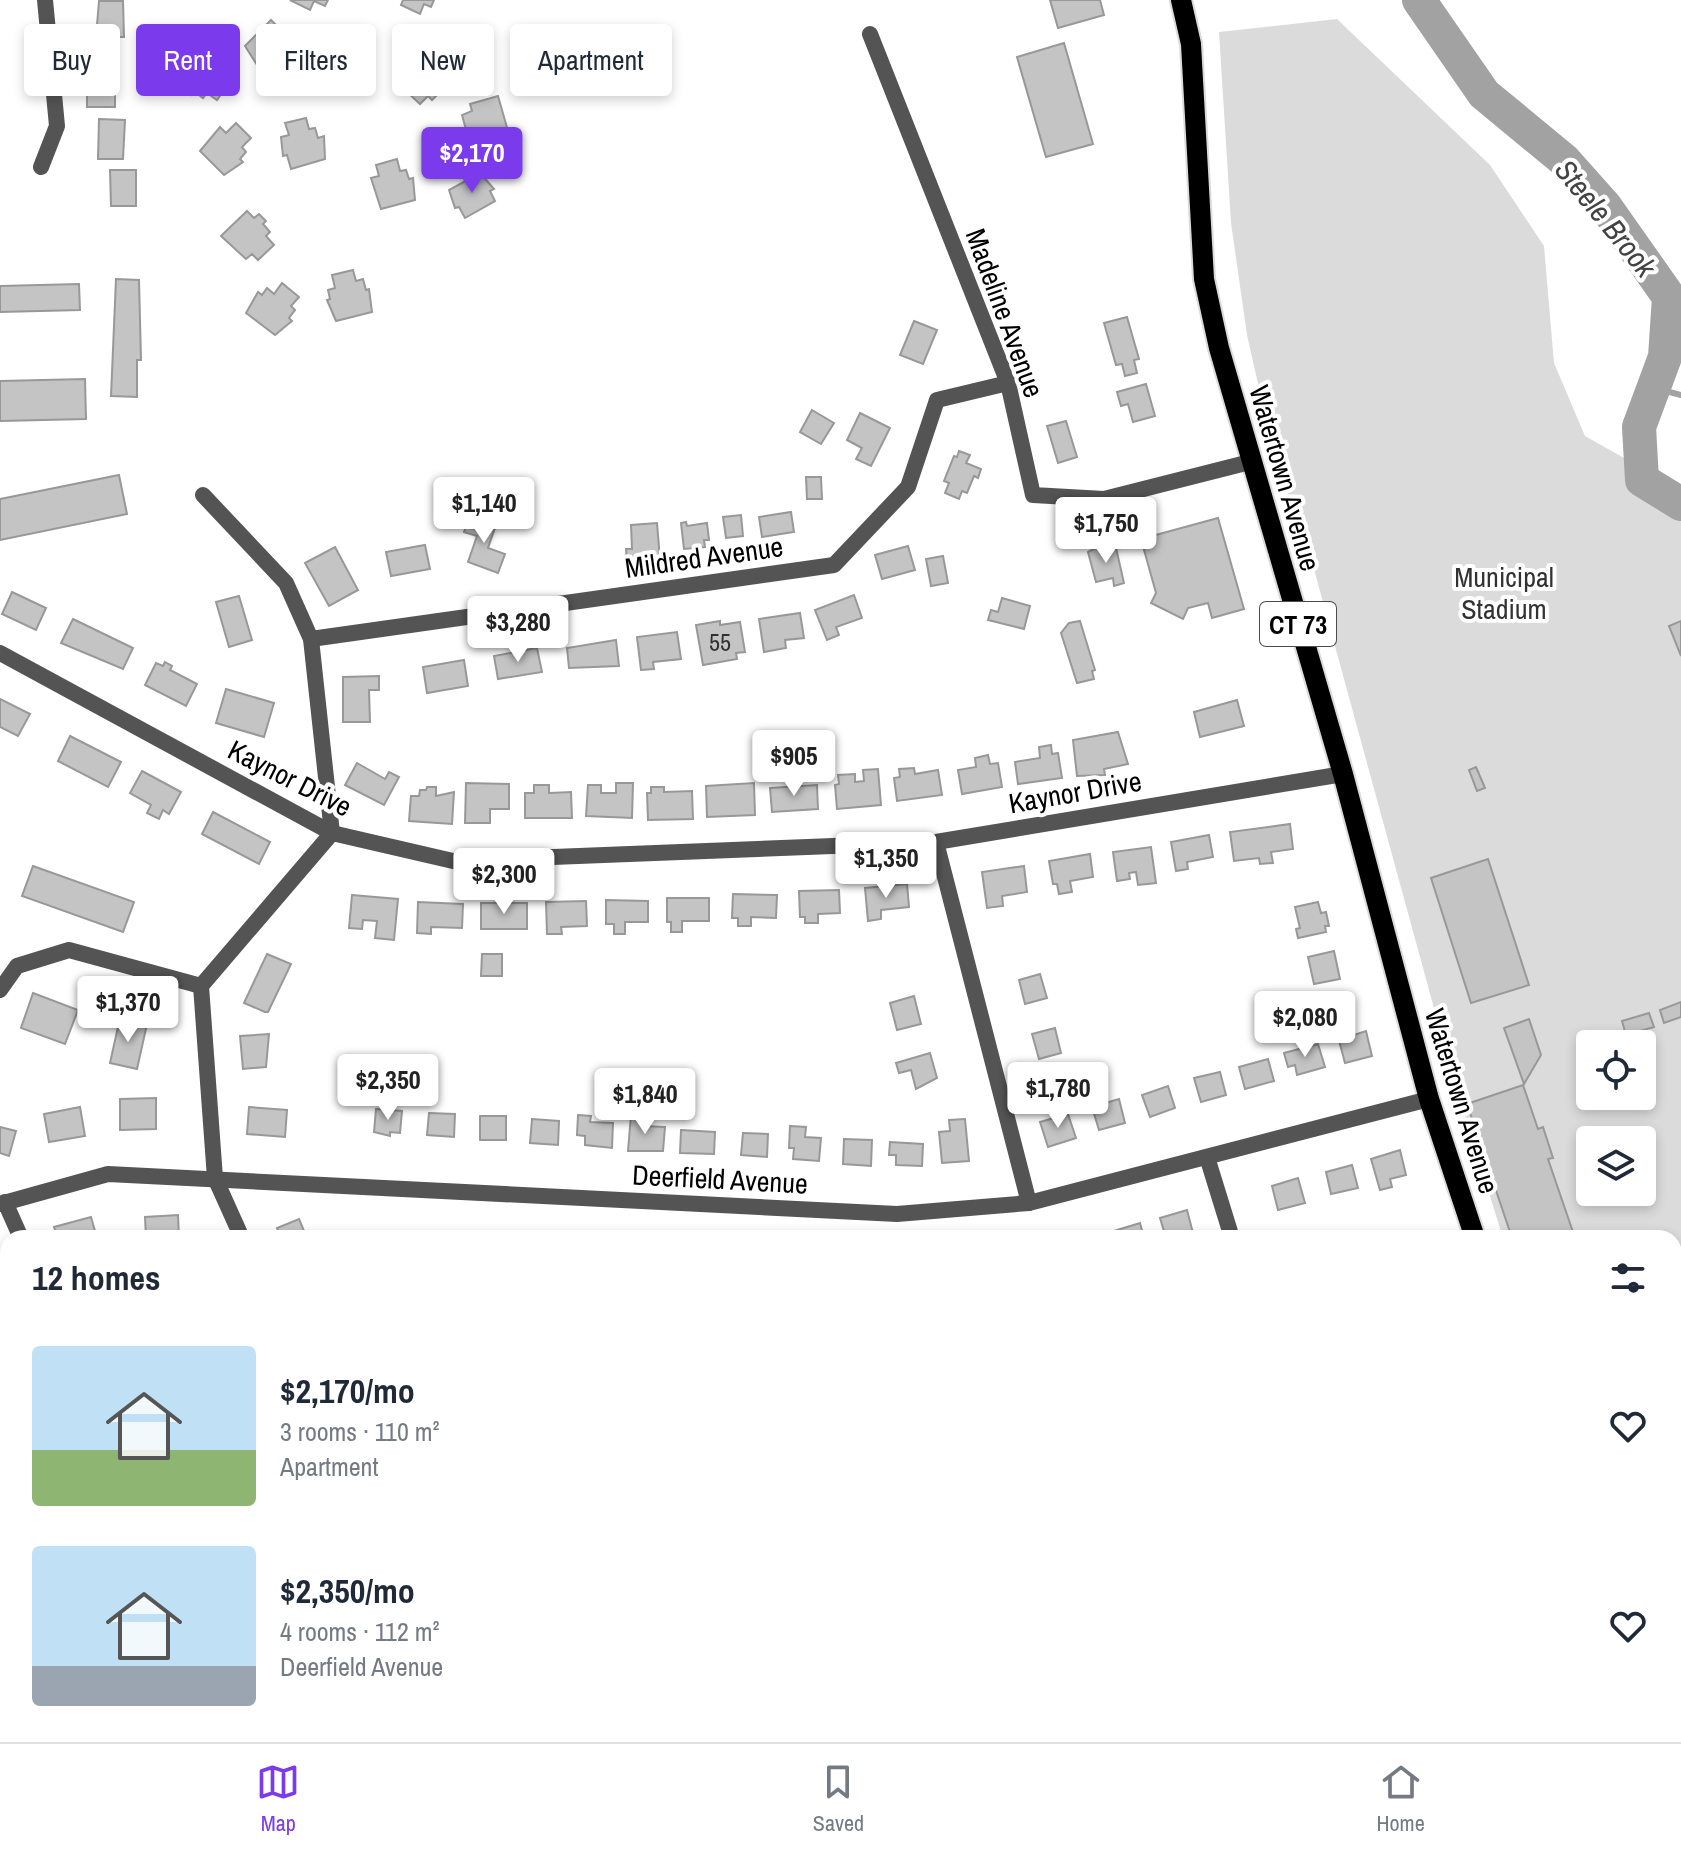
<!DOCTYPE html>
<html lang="en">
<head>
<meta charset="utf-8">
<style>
	body { margin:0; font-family:"Archivo Narrow",sans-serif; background:#f2f2f3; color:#1f2937; height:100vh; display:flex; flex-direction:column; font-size:30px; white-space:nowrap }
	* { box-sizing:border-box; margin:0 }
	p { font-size:26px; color:#747a83 }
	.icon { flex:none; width:44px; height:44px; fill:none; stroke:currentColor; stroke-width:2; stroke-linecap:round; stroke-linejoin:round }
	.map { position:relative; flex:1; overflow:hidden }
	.sheet { position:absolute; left:0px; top:1230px; width:1682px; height:512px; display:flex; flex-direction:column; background:#fff; border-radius:24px 24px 0 0; box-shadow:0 4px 12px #0003 }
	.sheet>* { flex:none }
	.banner { position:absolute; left:24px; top:24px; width:800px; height:72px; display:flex; gap:16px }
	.buttons { position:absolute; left:1576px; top:1030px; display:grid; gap:16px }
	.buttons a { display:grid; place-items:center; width:80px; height:80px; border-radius:8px; background:#fff; box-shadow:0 4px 12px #0003; font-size:40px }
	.price { position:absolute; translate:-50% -68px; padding:0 18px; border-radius:8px; background:#fff; color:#222; font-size:26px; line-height:52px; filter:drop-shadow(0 2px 4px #0008) }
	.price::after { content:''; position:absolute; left:50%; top:48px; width:24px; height:18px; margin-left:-12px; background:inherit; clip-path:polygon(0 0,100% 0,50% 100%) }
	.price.on { background:#7c3aed; color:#fff }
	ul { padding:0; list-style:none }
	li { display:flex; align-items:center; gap:24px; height:200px; padding:0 32px }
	li span { display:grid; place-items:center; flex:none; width:224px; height:160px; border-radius:8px; color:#555 }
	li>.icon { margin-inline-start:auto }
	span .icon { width:96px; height:96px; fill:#fffc; stroke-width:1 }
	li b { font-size:34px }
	h2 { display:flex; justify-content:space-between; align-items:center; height:96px; padding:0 32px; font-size:34px }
	.chip { padding:0 28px; border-radius:8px; background:#fff; box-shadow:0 4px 12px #0003; font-size:28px; line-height:72px }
	.chip.on { background:#7c3aed; color:#fff }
	.menu { display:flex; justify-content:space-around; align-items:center; height:112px; border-top:2px solid #e0e1e3; background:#fff; font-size:22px; color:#747a83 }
	.menu a { display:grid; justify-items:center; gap:4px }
	.menu .on { color:#7c3aed }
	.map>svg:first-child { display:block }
</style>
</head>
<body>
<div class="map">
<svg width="1681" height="1742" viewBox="0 0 1681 1742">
	<rect width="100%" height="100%" fill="#fff"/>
	<!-- green -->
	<path fill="#dbdbdb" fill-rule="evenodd" d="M1337 19 1490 165 1544 246 1554 363 1585 436 1681 490V1676L1674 1659V1238H1503L1452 1074 1309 551 1274 454 1247 335 1231 223 1219 32ZM1590 1044H1642V1096H1590ZM1590 1140H1642V1192H1590Z"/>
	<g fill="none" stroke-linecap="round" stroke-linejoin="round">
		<!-- stream -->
		<polyline stroke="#a2a2a2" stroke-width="6" points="1655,388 1681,395"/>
		<!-- river -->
		<polyline stroke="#a2a2a2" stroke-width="34" points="1419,0 1484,94 1564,160 1605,206 1669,297 1665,357 1639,427 1642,480 1681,504"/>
	</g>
	<!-- building -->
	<g fill="#c4c4c4" stroke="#989898" stroke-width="2">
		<polygon points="290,0 328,0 325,6 314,1 310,10"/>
		<polygon points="403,0 434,0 431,7 424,4 420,14 401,5"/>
		<polygon points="1050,0 1100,0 1104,15 1058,28"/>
		<polygon points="99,1 123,1 124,37 96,37"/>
		<polygon points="271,20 291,40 283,47 295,59 280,73 272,65 267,70 260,62 257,65 245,46"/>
		<polygon points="362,26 373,44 362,51 366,58 357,63 360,66 339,74 320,43 337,29 339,32 347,27 351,33"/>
		<polygon points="1064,43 1093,144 1046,157 1017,57"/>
		<polygon points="197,50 223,64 216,73 229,83 217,100 207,93 203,98 195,92 192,95 177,79"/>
		<polygon points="431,52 456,76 432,100 428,96 420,104 404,89 414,79 409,74 416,67 413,64"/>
		<rect x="87" y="68" width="28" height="39"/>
		<polygon points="498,96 508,131 502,133 504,138 481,140 479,134 468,137 462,115 472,111 470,104"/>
		<polygon points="306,118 309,129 315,128 318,138 324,136 325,159 291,169 287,155 283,156 281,137 289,135 285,123"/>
		<polygon points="99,119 125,120 123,159 98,159"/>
		<polygon points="236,123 251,138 242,147 246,152 240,159 243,162 224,175 200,151 220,127 226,133"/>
		<polygon points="397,159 400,171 406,170 409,179 413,178 415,200 381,209 371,178 379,176 376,165"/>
		<polygon points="110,170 136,170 136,206 111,206"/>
		<polygon points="480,173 494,189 490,191 495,201 465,218 459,207 455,208 449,190"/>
		<polygon points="247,211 254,218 259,214 266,221 263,224 270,232 266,236 274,245 258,260 252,254 246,259 221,236"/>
		<polygon points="353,270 356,281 363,279 366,290 369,289 372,312 336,321 327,300 330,299 328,290 335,288 332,275"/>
		<polygon points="116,279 139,280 141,360 137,360 137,397 111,396"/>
		<polygon points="282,283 299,297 291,306 295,310 289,318 292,321 275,335 246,313 258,292 262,295 267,288 274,294"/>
		<polygon points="79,284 80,310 0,312 0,286"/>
		<polygon points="1127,317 1139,359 1134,360 1137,373 1125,376 1122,364 1116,365 1104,323"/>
		<polygon points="914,321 937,330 923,364 900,355"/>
		<polygon points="85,379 86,419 0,421 0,381"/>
		<polygon points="1146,384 1155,416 1133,422 1128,404 1121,406 1117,392"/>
		<polygon points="812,410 834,423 821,444 800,432"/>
		<polygon points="860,413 890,428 871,466 856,459 862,448 847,440"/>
		<polygon points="1066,421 1077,457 1058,463 1047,426"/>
		<polygon points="959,451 970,455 966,463 981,469 978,478 974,476 967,493 962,491 959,499 945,493 949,483 944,481 954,456 957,457"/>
		<polygon points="119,475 127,514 0,540 0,499"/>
		<polygon points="806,477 821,477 822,499 807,499"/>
		<polygon points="791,512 794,532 762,537 759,517"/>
		<polygon points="741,515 743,536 726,538 723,517"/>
		<polygon points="470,516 496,525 488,548 505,554 498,573 468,562 477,536 464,532"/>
		<polygon points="1218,518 1244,609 1212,618 1208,603 1188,608 1183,619 1151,603 1156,593 1141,539"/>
		<polygon points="686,522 687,526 707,523 709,540 704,540 705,547 684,549 681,523"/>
		<polygon points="657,523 660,559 627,561 626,549 632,549 631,525"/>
		<polygon points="1103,544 1105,550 1116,548 1124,583 1114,586 1113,578 1096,582 1088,552"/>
		<polygon points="425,545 430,569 391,576 386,552"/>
		<polygon points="908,546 915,570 882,579 875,555"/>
		<polygon points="335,547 358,590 329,606 305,563"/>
		<polygon points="943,556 948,583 931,586 926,559"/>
		<polygon points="12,592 46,608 36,630 2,614"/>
		<polygon points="854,595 862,618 836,627 839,635 827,640 815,610"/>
		<polygon points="239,596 252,640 229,647 216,602"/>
		<polygon points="1002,598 1030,606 1024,629 988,620 991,610 998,612"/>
		<polygon points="800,613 804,638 785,640 786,648 764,652 759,619"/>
		<polygon points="73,619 133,648 123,669 61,643"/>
		<polygon points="720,621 720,625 740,622 745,652 736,653 737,659 703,665 696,625"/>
		<polygon points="1080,621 1095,670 1092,671 1094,679 1077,683 1061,633 1069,623"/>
		<polygon points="1681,621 1681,656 1669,626"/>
		<polygon points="677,632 681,659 653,662 654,669 641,670 637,637"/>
		<polygon points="616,640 619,666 569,668 567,648"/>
		<polygon points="537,648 542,672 498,679 494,656"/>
		<polygon points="464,660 468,686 427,693 423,667"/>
		<polygon points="165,662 172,666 170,670 197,684 186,706 145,685 156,663 163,666"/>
		<polygon points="379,676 379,690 369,690 370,722 343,722 343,677"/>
		<polygon points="226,689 274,703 264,737 216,723"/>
		<polygon points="0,699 30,714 18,736 0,727"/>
		<polygon points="1237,700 1244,726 1200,737 1194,712"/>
		<polygon points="1118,732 1128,764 1104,769 1105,775 1077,776 1073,740"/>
		<polygon points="70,736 121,762 108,787 58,761"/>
		<polygon points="1051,745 1052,754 1058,753 1062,778 1018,784 1015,762 1040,758 1039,747"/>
		<polygon points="988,755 990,764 998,763 1002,787 962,794 958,770 976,767 975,758"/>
		<polygon points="357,763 385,779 389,772 399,777 384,805 345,785"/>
		<polygon points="1476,767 1485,788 1477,791 1469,770"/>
		<polygon points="914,768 915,774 938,770 942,795 897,801 894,778 900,777 899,769"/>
		<polygon points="878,769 881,805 837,809 835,785 839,784 838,775 855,774 855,782 864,781 863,770"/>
		<polygon points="142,771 181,792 169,814 163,810 159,819 147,813 151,805 130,793"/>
		<polygon points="466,783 509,784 509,809 490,809 490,823 465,823"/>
		<polygon points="616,783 633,783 632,818 586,816 588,785 601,785 601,793 616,793"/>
		<polygon points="754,783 755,815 707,817 706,786"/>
		<polygon points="534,785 549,785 549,793 571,792 572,818 525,818 525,793 534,793"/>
		<polygon points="817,785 818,809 772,812 770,788"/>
		<polygon points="427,787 436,787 436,796 454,792 452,824 409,821 411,796 419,796 420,790 426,790"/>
		<polygon points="651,787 664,787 664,792 692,791 693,819 648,820 647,793 651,793"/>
		<polygon points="213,812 270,842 259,864 202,834"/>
		<polygon points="1290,824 1293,849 1271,852 1273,863 1260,864 1259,858 1234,861 1230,832"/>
		<polygon points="1209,835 1213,857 1187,862 1188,869 1176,871 1171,842"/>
		<polygon points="1151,847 1156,883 1138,885 1136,872 1129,873 1130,879 1117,881 1113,852"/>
		<polygon points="1090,854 1093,877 1070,881 1072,892 1059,894 1057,884 1053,884 1049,861"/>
		<polygon points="1488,859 1529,985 1471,1003 1431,878"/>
		<polygon points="33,866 134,902 123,932 22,896"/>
		<polygon points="1024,866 1027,892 1002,896 1003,906 987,908 982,872"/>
		<polygon points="907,884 909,907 881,910 881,919 868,921 865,888"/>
		<polygon points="839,890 840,913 818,914 818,923 805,923 805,917 800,917 799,891"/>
		<polygon points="733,894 777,895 776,918 751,917 751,926 738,926 738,918 732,918"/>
		<polygon points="352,895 398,899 394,940 375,938 377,921 363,920 362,929 349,928"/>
		<polygon points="667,898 709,898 709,921 682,921 682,932 671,932 671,922 667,922"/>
		<polygon points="606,900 648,901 648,922 625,922 625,934 614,934 614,924 606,924"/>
		<polygon points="586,901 587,926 561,927 562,934 547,934 546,902"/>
		<polygon points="418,902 463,904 462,928 431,927 431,934 417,933"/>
		<polygon points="1318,902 1321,913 1326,912 1329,926 1325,926 1326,932 1298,938 1296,929 1300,928 1295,907"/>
		<rect x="481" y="903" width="46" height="26"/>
		<polygon points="1334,951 1340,979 1314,984 1308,957"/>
		<polygon points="267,954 291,964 268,1012 265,1012 244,1003"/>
		<polygon points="482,954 502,954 502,976 481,976"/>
		<polygon points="1040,974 1047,998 1025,1004 1019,980"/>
		<polygon points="33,993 78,1010 65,1044 21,1028"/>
		<polygon points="914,996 921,1024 897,1030 890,1003"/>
		<polygon points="1681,1002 1681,1017 1664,1023 1660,1010"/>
		<polygon points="1649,1013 1654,1027 1626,1035 1622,1021"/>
		<polygon points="120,1018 147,1024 137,1069 110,1063"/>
		<polygon points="1529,1019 1541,1055 1524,1084 1504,1028"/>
		<polygon points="1055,1028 1061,1053 1039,1059 1032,1034"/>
		<polygon points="1349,1030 1351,1036 1366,1031 1372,1056 1345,1063 1337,1033"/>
		<polygon points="269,1034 266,1067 243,1069 240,1036"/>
		<polygon points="1318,1044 1325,1067 1297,1075 1295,1065 1288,1067 1284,1053"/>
		<polygon points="930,1053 937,1078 916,1089 911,1070 899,1073 896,1063"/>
		<polygon points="1268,1059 1274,1081 1245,1089 1239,1067"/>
		<polygon points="1220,1072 1226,1095 1201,1102 1194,1078"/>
		<polygon points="1523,1085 1538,1129 1543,1127 1553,1158 1548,1159 1575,1238 1512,1238 1467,1104"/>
		<polygon points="1168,1086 1175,1108 1150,1117 1142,1095"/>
		<polygon points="156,1098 156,1129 120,1130 120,1099"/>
		<polygon points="1119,1099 1125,1123 1099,1130 1092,1107"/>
		<polygon points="80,1107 85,1136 49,1142 44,1114"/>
		<polygon points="249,1107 287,1110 285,1137 247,1134"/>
		<polygon points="376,1109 402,1111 400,1133 390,1132 390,1136 374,1132"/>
		<polygon points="429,1113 455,1114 454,1137 427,1135"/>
		<polygon points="1068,1114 1076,1138 1048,1147 1040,1122"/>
		<polygon points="578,1115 591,1116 590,1122 613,1123 612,1148 585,1145 585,1136 577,1135"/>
		<polygon points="631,1115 643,1116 643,1126 665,1127 663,1151 628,1151"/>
		<rect x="480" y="1116" width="26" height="24"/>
		<polygon points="532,1119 559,1121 558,1145 530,1143"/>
		<polygon points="965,1119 969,1161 942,1163 939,1132 950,1131 949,1120"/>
		<polygon points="790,1126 806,1127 805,1137 821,1138 819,1161 793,1159 794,1148 789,1148"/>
		<polygon points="0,1127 16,1131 9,1156 0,1153"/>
		<polygon points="681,1130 715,1132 714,1154 680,1153"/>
		<polygon points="743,1133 768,1134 767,1157 741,1155"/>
		<polygon points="844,1139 872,1140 871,1166 843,1164"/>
		<polygon points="890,1142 923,1144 922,1166 896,1165 896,1155 889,1155"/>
		<polygon points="1400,1150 1406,1175 1390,1179 1392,1187 1380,1190 1371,1159"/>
		<polygon points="1352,1165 1358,1188 1331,1194 1326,1172"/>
		<polygon points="1298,1178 1305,1203 1278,1210 1272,1186"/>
		<polygon points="1187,1210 1193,1233 1166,1238 1160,1218"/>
		<polygon points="178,1215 179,1238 146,1238 145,1217"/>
		<polygon points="91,1217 97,1238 58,1238 54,1227"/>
		<polygon points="299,1219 307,1238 281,1238 277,1228"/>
		<polygon points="1140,1223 1144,1238 1116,1238 1114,1231"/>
		<polygon points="8,1365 8,1391 4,1393 0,1368"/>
		<polygon points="1681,1376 1681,1400 1674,1401 1674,1377"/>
		<polygon points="8,1570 8,1594 0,1598 0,1574"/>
		<polygon points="8,1624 8,1650 1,1653 0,1627"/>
		<polygon points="156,1734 180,1734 163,1742"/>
		<polygon points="279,1734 306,1734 308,1739 293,1742 292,1738 283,1742"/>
		<polygon points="635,1734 664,1734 668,1742 630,1742 628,1738"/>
		<polygon points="1038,1734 1065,1734 1066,1742 1039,1742"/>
		<polygon points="1097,1734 1137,1734 1137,1738 1099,1742"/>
		<polygon points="1254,1734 1277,1734 1277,1742 1255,1742"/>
		<polygon points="1568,1734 1593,1734 1595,1742 1571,1742"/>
		<polygon points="1011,1736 1012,1742 984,1742 984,1740"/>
	</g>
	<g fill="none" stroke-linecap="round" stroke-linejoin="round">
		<!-- primary casing -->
		<g stroke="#dbdbdb" stroke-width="24">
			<g id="primary">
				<polyline points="1181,0 1191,44 1204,279 1219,348 1343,774 1429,1099 1475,1238"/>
				<polyline points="1674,1718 1681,1731"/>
			</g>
		</g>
		<!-- minor -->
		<g stroke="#545454" stroke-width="16">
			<polyline points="870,34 1008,383 1033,495 1104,499 1250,462"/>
			<polyline points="41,167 57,126 45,0"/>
			<polyline points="203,495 286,583 311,639 332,833 201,986 215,1178 242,1238"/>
			<polyline points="311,639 834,565 908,487 937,400 1008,383"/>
			<polyline points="0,653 332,833 453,861 936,842 1343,774"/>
			<polyline points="936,842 1029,1203"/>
			<polyline points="0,990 17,966 69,950 201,986"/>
			<polyline points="1207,1157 1232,1238"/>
			<polyline points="5,1202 21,1238"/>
			<polyline points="0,1204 108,1174 897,1214 1029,1203 1429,1099"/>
			<polyline points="237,1734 241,1742"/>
			<polyline points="473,1734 477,1742"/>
			<polyline points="709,1734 713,1742"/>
			<polyline points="1320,1734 1321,1742"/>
			<polyline points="492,1742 511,1734"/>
			<polyline points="722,1742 759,1734"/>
		</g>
		<!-- tertiary -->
		<g stroke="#545454" stroke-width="16">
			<polyline points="0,1693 8,1710"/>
			<polyline points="19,1734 22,1742"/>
		</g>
		<!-- primary -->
		<use href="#primary" stroke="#000" stroke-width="20"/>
	</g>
	<g text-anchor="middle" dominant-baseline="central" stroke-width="8" stroke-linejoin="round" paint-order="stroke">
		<!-- number labels -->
		<g font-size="24" fill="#313131">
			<text x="720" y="642">55</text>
		</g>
		<!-- shield labels -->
		<rect fill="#fff" stroke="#4c4c4c" stroke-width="2" x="1260" y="602" width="76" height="44" rx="6"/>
		<g font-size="26" font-weight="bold" fill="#000">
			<text x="1298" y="624">CT 73</text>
		</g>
		<!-- street labels -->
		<g font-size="28" fill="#000" stroke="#fff">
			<text transform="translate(1005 313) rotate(70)">Madeline Avenue</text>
			<text transform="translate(1285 478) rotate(74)">Watertown Avenue</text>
			<text transform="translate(704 557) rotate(-8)">Mildred Avenue</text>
			<text transform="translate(290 778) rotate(27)">Kaynor Drive</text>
			<text transform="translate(1075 792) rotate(-10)">Kaynor Drive</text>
			<text transform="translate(1462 1101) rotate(73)">Watertown Avenue</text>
			<text transform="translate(720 1179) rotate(3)">Deerfield Avenue</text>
		</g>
		<!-- park labels -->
		<g font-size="28" fill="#323232" stroke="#fff">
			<text x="1504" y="577">Municipal<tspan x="1504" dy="32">Stadium</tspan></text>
		</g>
		<!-- water labels -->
		<g font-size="30" font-style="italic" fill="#434343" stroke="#fff">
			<text transform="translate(1606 218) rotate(51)">Steele Brook</text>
		</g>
	</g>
</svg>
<div class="buttons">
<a><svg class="icon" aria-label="locate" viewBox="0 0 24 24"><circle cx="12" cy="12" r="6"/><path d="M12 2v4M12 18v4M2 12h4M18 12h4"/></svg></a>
<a><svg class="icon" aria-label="layers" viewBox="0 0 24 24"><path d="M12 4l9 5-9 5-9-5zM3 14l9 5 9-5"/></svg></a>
</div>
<b class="price on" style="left:472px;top:195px">$2,170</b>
<b class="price" style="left:484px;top:545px">$1,140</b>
<b class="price" style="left:1106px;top:565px">$1,750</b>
<b class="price" style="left:518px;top:664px">$3,280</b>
<b class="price" style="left:794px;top:798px">$905</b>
<b class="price" style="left:886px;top:900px">$1,350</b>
<b class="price" style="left:504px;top:916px">$2,300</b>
<b class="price" style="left:128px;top:1044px">$1,370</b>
<b class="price" style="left:1305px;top:1059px">$2,080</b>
<b class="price" style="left:388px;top:1122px">$2,350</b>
<b class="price" style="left:1058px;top:1130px">$1,780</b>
<b class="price" style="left:645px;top:1136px">$1,840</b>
<div class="banner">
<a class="chip">Buy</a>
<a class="chip on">Rent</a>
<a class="chip">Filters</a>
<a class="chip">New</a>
<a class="chip">Apartment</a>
</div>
<section class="sheet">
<h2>12 homes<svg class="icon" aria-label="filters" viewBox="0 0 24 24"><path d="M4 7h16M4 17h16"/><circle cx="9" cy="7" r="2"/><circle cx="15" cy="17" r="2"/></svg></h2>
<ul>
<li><span style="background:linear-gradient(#bfe0f5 65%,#8fb573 0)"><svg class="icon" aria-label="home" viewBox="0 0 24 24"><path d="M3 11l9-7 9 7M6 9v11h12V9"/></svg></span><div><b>$2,170/mo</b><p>3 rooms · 110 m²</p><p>Apartment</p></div><svg class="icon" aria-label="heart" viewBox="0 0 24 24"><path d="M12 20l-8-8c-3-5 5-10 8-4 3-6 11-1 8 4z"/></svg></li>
<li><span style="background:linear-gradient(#bfe0f5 75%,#9aa5b1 0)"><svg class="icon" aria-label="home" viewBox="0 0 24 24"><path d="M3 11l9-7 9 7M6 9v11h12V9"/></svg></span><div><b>$2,350/mo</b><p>4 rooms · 112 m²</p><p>Deerfield Avenue</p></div><svg class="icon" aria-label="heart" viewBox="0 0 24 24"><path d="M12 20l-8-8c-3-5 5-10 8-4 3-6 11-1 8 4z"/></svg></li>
</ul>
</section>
</div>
<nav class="menu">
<a class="on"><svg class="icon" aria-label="map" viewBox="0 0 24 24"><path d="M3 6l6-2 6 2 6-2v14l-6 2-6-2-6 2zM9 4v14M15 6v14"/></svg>Map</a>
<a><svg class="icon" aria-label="saved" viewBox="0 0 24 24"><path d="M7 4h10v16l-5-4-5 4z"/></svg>Saved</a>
<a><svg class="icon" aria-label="home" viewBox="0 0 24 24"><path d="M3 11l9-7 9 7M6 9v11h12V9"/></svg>Home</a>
</nav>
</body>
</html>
